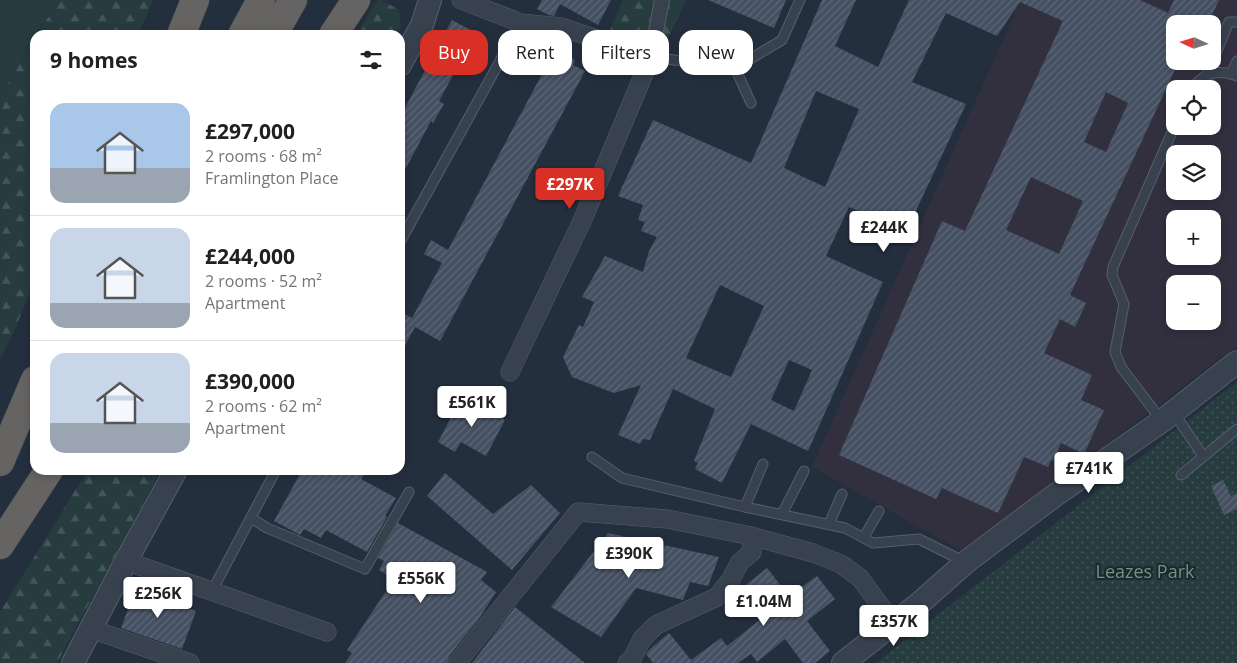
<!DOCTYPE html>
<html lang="en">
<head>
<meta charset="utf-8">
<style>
	body { margin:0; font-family:"Open Sans",sans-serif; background:#f2f2f2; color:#202124; height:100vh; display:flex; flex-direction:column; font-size:19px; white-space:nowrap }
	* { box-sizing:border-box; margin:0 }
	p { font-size:16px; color:#757577 }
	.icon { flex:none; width:28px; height:28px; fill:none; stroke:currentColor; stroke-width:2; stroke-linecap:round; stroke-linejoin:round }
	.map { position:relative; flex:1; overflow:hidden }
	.sheet { position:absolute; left:30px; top:30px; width:375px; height:445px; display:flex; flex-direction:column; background:#fff; border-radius:15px; box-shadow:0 2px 8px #0003 }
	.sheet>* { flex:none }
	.guide { position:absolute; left:420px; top:30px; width:475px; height:45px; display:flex; gap:10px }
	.needle { width:32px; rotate:274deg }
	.controls { position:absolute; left:1166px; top:15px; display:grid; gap:10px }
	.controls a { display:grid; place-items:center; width:55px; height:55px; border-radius:10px; background:#fff; box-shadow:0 2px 8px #0003; font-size:25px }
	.price { position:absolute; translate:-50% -42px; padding:0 11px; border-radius:5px; background:#fff; color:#222; font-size:16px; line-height:32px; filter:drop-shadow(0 1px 2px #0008) }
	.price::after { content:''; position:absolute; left:50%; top:30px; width:15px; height:11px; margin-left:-8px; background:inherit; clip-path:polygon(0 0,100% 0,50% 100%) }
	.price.selected { background:#d93025; color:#fff }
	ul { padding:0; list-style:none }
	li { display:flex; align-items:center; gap:15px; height:125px; padding:0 20px }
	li+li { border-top:1px solid #e0e0e0 }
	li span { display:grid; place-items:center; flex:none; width:140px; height:100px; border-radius:15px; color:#555 }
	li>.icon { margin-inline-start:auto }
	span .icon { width:60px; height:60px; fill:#fffc; stroke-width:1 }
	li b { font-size:21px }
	h2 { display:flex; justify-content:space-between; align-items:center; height:60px; padding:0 20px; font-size:21px }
	.pill { padding:0 18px; border-radius:15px; background:#fff; box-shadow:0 2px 8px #0003; font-size:18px; line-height:45px }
	.pill.selected { background:#d93025; color:#fff }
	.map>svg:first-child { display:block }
</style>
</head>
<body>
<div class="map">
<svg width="1237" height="663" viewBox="0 0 1237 663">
	<defs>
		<pattern id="forest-firs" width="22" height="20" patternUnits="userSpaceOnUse" patternTransform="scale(1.25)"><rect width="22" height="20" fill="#263c3f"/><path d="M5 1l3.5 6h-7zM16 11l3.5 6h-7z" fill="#435659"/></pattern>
		<pattern id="park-dots" width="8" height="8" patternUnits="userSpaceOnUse" patternTransform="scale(1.25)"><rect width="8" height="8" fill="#263c3f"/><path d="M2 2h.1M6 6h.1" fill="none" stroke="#435659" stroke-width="1.8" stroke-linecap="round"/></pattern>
		<pattern id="building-hatch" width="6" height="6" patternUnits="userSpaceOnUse" patternTransform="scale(1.25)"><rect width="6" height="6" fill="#455162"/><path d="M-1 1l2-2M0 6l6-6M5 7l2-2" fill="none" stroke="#5d6877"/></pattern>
	</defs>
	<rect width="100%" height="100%" fill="#242f3e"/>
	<!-- medical -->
	<path fill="#32303f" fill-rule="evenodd" d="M1017 0H1237V345L1171 396 962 551 812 467 1020 2ZM1175 24H1212V61H1175ZM1175 89H1212V126H1175ZM1175 154H1212V191H1175ZM1175 219H1212V256H1175ZM1175 284H1212V321H1175Z"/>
	<!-- grass -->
	<polygon fill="#263c3f" points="0,0 60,0 35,35 0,98"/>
	<!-- forest -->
	<g fill="url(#forest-firs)">
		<polygon points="60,0 153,0 138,35 36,35"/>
		<polygon points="378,0 382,0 399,10 401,27 397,35 356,35"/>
		<polygon points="623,0 686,0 665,45 609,32"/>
		<polygon points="35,36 35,281 14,331 0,359 0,98"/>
		<polygon points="88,470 161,470 57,663 0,663 0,612"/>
	</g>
	<!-- park -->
	<polygon fill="url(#park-dots)" points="1237,382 1237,663 876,663"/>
	<!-- building -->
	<g fill="url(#building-hatch)" fill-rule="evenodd">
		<polygon points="542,0 611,0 598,25 560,4 554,16 549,15 537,9"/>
		<polygon points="708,0 786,0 774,28"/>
		<path d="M822 0H856L835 46 878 67 909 0H1140L1168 13 1174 0H1219L1208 24H1175V61H1179L1070 295 1086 303 1075 327 1060 319 1044 353 1092 375 1081 400 1104 410 1084 454 1061 443 1053 461 1051 460 1048 467 1024 457 998 513 942 488 936 499 839 455 942 221 965 231 1063 21 1020 2 997 36 946 13 912 82 966 104 906 232 849 207 826 256 883 282 808 451 751 424 722 483 695 469 698 463 694 461 715 409 673 389 650 440 643 439 640 444 618 435 641 385 614 393 572 377 563 357 579 325 583 327 594 302 582 297 605 256 643 272 649 251 657 237 641 231 645 222 638 220 643 205 618 196 653 120 751 163ZM816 91 859 109 825 187 784 168ZM1106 92 1128 103 1106 152 1084 142ZM1031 177 1083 201 1059 254 1006 230ZM720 285 764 306 731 377 686 358ZM789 360 812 370 794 411 771 400Z"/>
		<polygon points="452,20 476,33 439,101 444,104 433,123 431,121 400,179 400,117"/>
		<polygon points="555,50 575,60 573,65 585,71 440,341 415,327 400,355 400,312 412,318 442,263 424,254 431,240 448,250"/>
		<polygon points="462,397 505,420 486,456 461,442 455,452 438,442"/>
		<polygon points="302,470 367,470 361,479 396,498 385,516 387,517 367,552 326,530 321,538 304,529 300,535 274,521"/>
		<polygon points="445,473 493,514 531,485 560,513 512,570 427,496"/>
		<polygon points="1223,480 1231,496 1237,493 1237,509 1224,515 1211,486"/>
		<polygon points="398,523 487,572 481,580 496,592 478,620 449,656 447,663 345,663 352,653 347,650 394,579 379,570 384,561 378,558"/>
		<polygon points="608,533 719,557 708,586 690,582 683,600 636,588 601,637 551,607"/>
		<polygon points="767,568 789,596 817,576 835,599 807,621 830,651 815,663 803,663 785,639 757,662 751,654 738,663 653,663 646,654 649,650 669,633 691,660 721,638 727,646 766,615 743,587"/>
		<polygon points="136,588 196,611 182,649 121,628"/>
		<polygon points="515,607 585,663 472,663"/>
	</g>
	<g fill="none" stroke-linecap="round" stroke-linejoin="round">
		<!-- service casing -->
		<g stroke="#565f6c" stroke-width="11">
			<g id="service">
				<polyline points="651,57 735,68 782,40 800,0"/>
				<polyline points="735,68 751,103"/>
				<polyline points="1231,74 1237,61"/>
				<polyline points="1206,77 1229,22 1237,22"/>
				<path d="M1192 89C1204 72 1219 69 1237 76"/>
				<polyline points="400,242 521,23"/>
				<polyline points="1174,413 1203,456"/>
				<polyline points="1162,421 1121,367 1115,352 1124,304 1112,275 1113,267 1175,125"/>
				<polyline points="592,457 622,478 745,507"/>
				<polyline points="763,464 745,507 845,528 873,543 919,539 965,562"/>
				<polyline points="1181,475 1237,429"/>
				<polyline points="782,514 804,471"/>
				<polyline points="251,518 267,528 365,569 409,492"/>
				<polyline points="829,524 842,494"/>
				<polyline points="864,537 879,511"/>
				<polyline points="212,591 276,470"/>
			</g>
		</g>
		<!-- pedestrian casing -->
		<g stroke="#565f6c" stroke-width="16">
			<polyline id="pedestrian" points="651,57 662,0"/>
		</g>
		<!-- minor casing -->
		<g stroke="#565f6c" stroke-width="19">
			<g id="minor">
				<polyline points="461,0 521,23 561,27 651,57 583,219 510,372"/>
				<polyline points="126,561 327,632"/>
				<polyline points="91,629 190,663"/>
				<polyline points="457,663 578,512 667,519 751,536 813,553 841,564 860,578 893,623"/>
				<polyline points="627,663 632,659 642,639 656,625 717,597 731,579 740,562 752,552 751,536"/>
			</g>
		</g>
		<!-- tertiary casing -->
		<g stroke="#565f6c" stroke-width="24">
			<g id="tertiary">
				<polyline points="400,65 422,25 430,0"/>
				<polyline points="73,663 126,561 176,470"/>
				<polyline points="843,663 921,602 966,562 1054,496 1162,421 1237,362"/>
			</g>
		</g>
		<!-- trunk casing -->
		<g stroke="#434c59" stroke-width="29">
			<g id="trunk">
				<polyline points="181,35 195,0"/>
				<polyline points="242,35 261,0"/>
				<polyline points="273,35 293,0"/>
				<polyline points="333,35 356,0"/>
				<polyline points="0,462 35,380"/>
				<polyline points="0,545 49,470"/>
			</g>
		</g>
		<!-- service -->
		<use href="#service" stroke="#38414e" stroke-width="9"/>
		<!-- pedestrian -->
		<use href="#pedestrian" stroke="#38414e" stroke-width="14"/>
		<!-- minor -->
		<use href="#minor" stroke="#38414e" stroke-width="18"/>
		<!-- tertiary -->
		<use href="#tertiary" stroke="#38414e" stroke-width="22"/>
		<!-- trunk -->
		<use href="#trunk" stroke="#656462" stroke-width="28"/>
	</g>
	<g text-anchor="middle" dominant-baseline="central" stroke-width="4" stroke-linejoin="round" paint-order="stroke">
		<!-- park labels -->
		<g font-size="18" fill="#6b9a76" stroke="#1d2633">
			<text x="1145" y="571">Leazes Park</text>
		</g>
	</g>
</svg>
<div class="controls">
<a><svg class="needle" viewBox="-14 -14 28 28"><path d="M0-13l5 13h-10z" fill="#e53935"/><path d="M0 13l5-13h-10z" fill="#757577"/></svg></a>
<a><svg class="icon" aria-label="locate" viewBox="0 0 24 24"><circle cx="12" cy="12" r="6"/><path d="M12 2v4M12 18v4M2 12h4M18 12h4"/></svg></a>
<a><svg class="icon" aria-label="layers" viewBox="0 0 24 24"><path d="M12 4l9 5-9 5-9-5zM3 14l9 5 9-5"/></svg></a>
<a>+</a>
<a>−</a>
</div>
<b class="price selected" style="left:570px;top:210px">£297K</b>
<b class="price" style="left:884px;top:253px">£244K</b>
<b class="price" style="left:472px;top:428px">£561K</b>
<b class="price" style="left:1089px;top:494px">£741K</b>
<b class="price" style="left:629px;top:579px">£390K</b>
<b class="price" style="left:421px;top:604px">£556K</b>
<b class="price" style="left:158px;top:619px">£256K</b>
<b class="price" style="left:764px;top:627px">£1.04M</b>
<b class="price" style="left:894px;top:647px">£357K</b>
<div class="guide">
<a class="pill selected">Buy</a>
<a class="pill">Rent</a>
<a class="pill">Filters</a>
<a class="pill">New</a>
</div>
<section class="sheet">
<h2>9 homes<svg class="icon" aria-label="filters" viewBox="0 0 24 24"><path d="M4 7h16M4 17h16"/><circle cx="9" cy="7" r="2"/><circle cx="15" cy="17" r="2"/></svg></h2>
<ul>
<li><span style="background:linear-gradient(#a9c7e8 65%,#9aa5b1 0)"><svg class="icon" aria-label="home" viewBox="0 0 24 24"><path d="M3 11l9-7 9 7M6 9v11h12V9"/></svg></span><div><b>£297,000</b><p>2 rooms · 68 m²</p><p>Framlington Place</p></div></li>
<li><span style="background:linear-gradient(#c9d6e8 75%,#9aa5b1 0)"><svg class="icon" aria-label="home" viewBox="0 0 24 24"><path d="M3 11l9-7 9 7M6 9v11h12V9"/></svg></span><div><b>£244,000</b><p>2 rooms · 52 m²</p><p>Apartment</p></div></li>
<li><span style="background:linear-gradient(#c9d6e8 70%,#9aa5b1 0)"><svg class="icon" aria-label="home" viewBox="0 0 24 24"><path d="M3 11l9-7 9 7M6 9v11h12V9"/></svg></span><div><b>£390,000</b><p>2 rooms · 62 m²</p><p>Apartment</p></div></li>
</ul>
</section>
</div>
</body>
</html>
